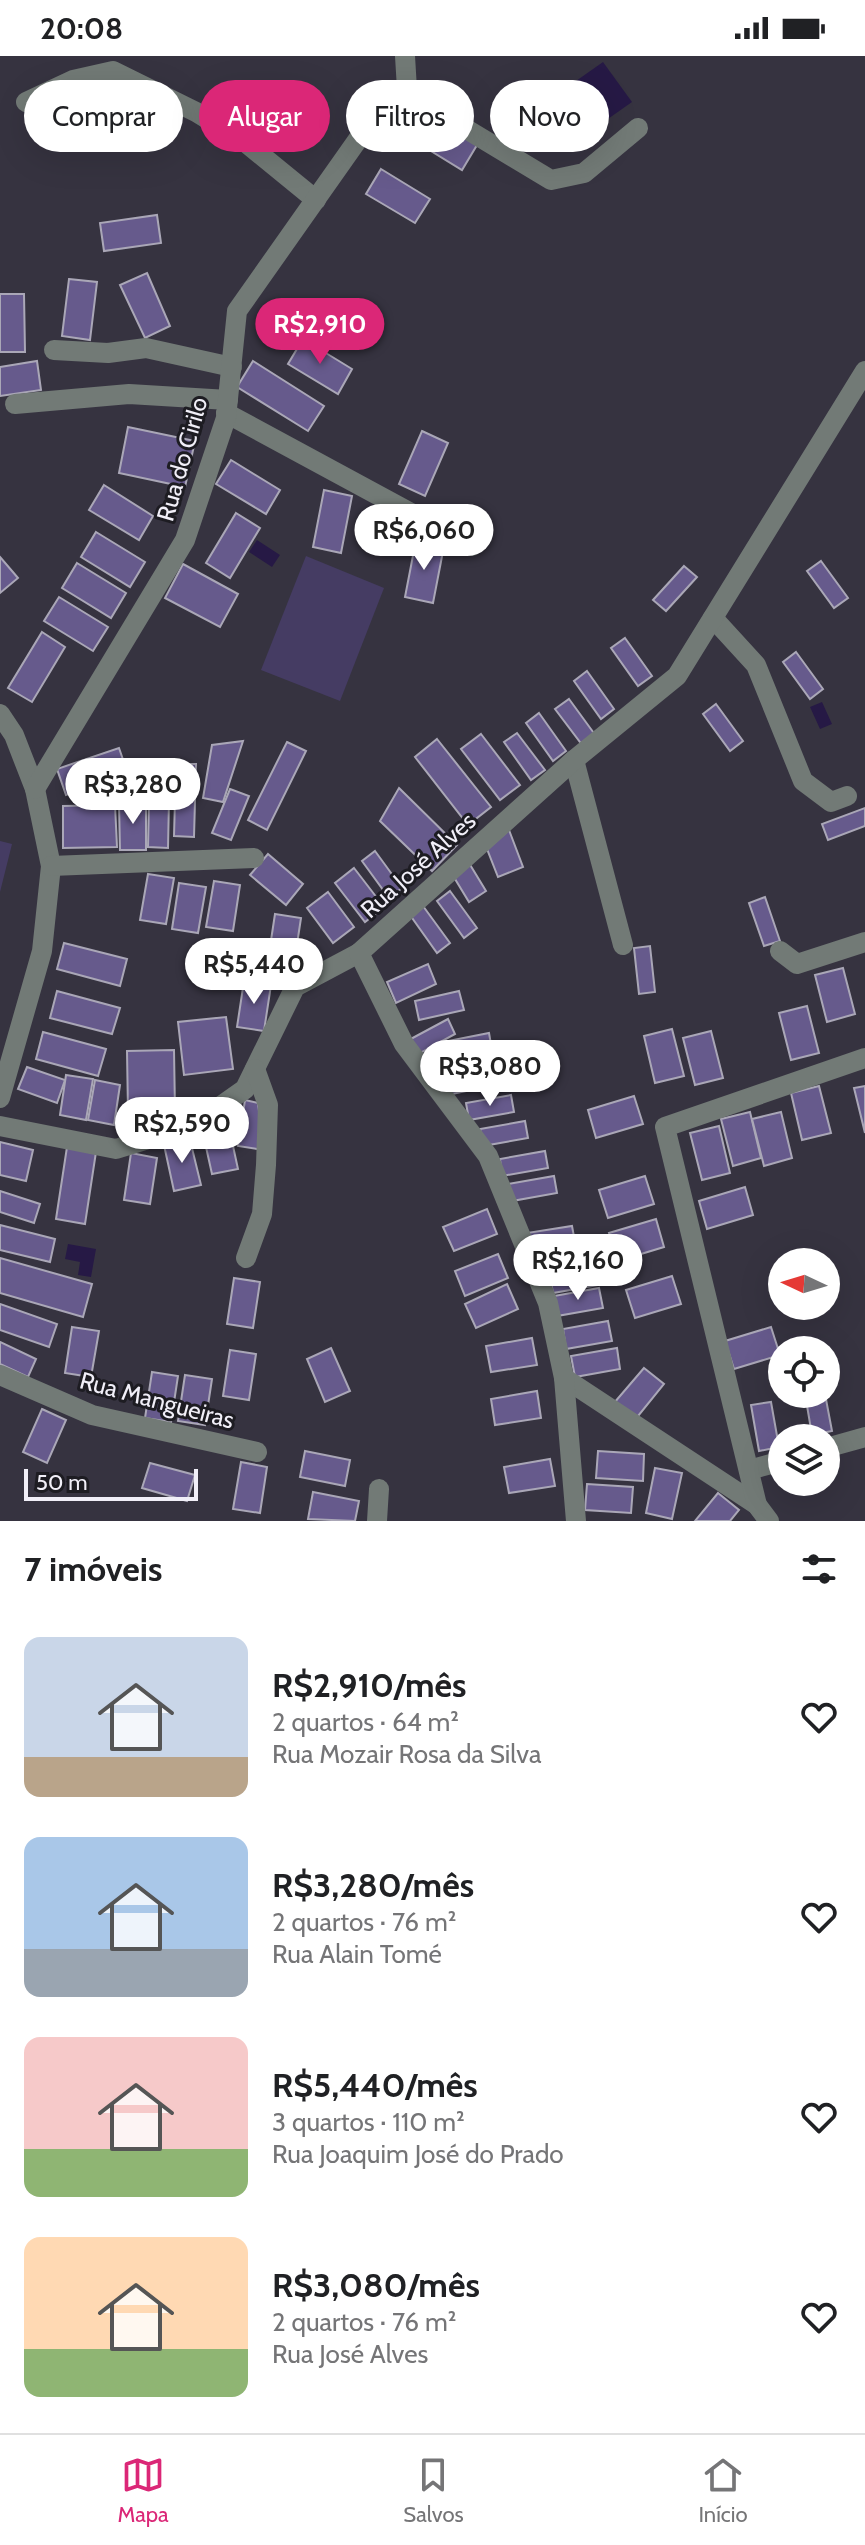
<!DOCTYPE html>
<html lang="pt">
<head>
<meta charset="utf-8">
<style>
	body { margin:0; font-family:Cabin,sans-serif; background:#f2f2f2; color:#202124; height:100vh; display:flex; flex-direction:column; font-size:30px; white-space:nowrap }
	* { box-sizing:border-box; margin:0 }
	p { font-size:26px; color:#757577 }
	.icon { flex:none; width:44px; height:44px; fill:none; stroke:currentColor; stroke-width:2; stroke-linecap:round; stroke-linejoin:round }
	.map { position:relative; height:1465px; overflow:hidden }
	.sheet { display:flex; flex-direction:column; background:#fff; flex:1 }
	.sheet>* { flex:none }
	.hud { position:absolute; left:24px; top:24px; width:818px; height:72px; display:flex; gap:16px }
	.needle { width:52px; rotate:274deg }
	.buttons { position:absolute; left:768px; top:1192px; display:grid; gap:16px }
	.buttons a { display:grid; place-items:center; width:72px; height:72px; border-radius:50%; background:#fff; box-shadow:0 8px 32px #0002; font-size:40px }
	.scale { position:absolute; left:24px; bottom:20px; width:174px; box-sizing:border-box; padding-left:8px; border:4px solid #f1eff8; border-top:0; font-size:22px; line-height:28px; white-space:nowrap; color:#f1eff8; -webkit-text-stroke:6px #1d1c22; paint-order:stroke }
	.price { position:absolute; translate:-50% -68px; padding:0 18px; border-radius:28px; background:#fff; color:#222; font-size:26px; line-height:52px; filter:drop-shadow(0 2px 4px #0008) }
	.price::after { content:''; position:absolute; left:50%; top:48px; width:24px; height:18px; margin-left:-12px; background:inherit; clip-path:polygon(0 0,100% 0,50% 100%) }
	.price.active { background:#db2777; color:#fff }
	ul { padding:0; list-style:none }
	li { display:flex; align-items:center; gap:24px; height:200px; padding:0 24px }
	li span { display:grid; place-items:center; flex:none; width:224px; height:160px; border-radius:16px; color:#555 }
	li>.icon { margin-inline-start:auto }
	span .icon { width:96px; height:96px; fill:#fffc; stroke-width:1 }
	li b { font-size:34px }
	h2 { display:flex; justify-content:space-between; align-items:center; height:96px; padding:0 24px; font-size:34px }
	.tag { padding:0 28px; border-radius:36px; background:#fff; box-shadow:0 8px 32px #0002; font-size:28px; line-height:72px }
	.tag.active { background:#db2777; color:#fff }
	.status { display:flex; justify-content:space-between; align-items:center; height:56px; padding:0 40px; background:#fff; direction:ltr }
	.status svg { height:22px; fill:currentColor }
	.menu { display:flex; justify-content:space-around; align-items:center; height:112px; border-top:2px solid #e0e0e0; background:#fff; font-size:22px; color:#757577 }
	.menu a { display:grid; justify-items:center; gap:4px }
	.menu .active { color:#db2777 }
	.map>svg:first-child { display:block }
</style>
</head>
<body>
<div class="status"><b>20:08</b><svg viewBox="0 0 49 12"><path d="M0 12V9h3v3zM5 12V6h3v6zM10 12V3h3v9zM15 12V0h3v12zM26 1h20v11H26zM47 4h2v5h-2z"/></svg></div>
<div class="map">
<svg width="865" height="1465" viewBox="0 0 865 1465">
	<rect width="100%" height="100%" fill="#363340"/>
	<!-- green -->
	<g fill="#453c63">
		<polygon points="306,500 384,532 340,645 261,614"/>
		<polygon points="0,785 12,788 0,836"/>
	</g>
	<!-- water -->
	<g fill="#261945">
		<polygon points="603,6 632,46 605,65 576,25"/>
		<polygon points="584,67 590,78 567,91 561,80"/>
		<polygon points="257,484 280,499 272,511 249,496"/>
		<polygon points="822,646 832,668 820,673 810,651"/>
		<polygon points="68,1188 96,1193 91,1221 78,1219 80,1206 65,1203"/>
	</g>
	<!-- building -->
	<g fill="#665a8c" stroke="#aaa7b7" stroke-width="2">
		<polygon points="103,37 160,46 156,74 99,66"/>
		<polygon points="428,59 477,89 462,114 413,84"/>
		<polygon points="381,113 430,143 415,167 366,138"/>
		<polygon points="157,159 161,187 104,195 100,167"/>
		<polygon points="147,217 170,270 145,282 120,229"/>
		<polygon points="69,223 97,226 90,284 62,280"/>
		<polygon points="0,238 24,238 25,296 0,296"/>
		<polygon points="303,283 352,313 338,338 288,308"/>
		<polygon points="37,305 41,334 0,340 0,311"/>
		<polygon points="253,305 324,350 308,375 237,331"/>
		<polygon points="128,371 195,385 185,431 119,417"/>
		<polygon points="422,375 448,387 425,440 399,428"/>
		<polygon points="231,404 280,434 266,458 216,428"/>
		<polygon points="104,429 153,460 139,484 89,454"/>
		<polygon points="324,434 352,440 341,497 313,491"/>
		<polygon points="236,457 260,472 230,522 206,507"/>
		<polygon points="96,476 145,506 130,531 81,501"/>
		<polygon points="416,484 444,490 433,547 405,541"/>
		<polygon points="0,501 18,522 0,537"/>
		<polygon points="821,505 848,542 834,552 807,515"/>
		<polygon points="77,507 126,537 111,562 62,532"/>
		<polygon points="183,508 238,538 220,571 165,542"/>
		<polygon points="684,510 697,521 666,555 653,544"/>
		<polygon points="59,541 108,571 93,595 44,565"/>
		<polygon points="42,576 65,591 32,646 8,632"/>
		<polygon points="625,582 652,620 638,630 611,592"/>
		<polygon points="796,596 823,633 810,643 783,606"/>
		<polygon points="587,615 614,653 601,663 574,625"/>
		<polygon points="569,643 596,680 583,690 555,653"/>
		<polygon points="716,648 743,685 730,695 703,658"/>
		<polygon points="539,657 566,695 553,705 526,667"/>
		<polygon points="517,677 545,714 531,724 504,686"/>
		<polygon points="481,678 520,729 500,744 461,693"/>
		<polygon points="437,683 491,751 468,769 415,701"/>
		<polygon points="243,685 223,746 203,742 212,689"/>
		<polygon points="287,686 306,695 267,774 248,764"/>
		<polygon points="119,692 128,718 66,739 57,713"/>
		<polygon points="176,708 196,708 194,781 174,780"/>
		<polygon points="399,732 457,789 432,815 380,765"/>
		<polygon points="230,733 249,740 231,784 212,777"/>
		<polygon points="149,744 169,744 168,792 148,791"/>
		<polygon points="119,747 146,747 146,794 120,794"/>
		<polygon points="115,749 117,791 63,792 63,750"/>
		<polygon points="865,752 865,770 828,784 822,768"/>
		<polygon points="509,774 523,811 498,821 487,793"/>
		<polygon points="375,795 402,832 389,842 362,805"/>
		<polygon points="268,798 303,828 286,849 250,819"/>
		<polygon points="469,807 486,835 469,846 452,818"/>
		<polygon points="354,812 384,851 365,866 335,827"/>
		<polygon points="148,818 174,822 166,868 140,864"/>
		<polygon points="214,825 240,829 233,875 206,871"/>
		<polygon points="179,827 206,831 198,877 172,873"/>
		<polygon points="450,835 477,872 464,882 437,845"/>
		<polygon points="328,836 354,871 333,887 307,852"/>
		<polygon points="765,841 780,885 764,890 749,847"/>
		<polygon points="423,850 450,887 437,897 410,859"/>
		<polygon points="275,858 301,862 294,908 268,904"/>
		<polygon points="64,887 127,903 120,930 57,913"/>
		<polygon points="650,890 655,936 639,938 634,892"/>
		<polygon points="428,908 436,928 396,947 387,926"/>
		<polygon points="843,912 855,958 827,966 815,919"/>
		<polygon points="244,925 271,929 264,975 237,971"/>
		<polygon points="57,935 120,952 112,978 50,962"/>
		<polygon points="459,935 464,954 419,964 415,945"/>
		<polygon points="807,950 819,997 791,1004 779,957"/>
		<polygon points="226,961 233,1013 184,1019 178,966"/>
		<polygon points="448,963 455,978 415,1000 407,985"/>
		<polygon points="672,973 684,1020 655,1027 644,980"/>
		<polygon points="711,975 723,1022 695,1029 683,982"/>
		<polygon points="43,976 106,993 98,1020 36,1003"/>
		<polygon points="489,977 492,994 446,1002 443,986"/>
		<polygon points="174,994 175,1055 128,1056 127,995"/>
		<polygon points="489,1004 495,1029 447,1039 442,1014"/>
		<polygon points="27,1011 65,1024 57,1047 18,1033"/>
		<polygon points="66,1019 93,1023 86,1064 60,1059"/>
		<polygon points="95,1024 120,1029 114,1069 88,1064"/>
		<polygon points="819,1030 831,1077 802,1084 791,1037"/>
		<polygon points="865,1030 865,1077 854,1032"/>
		<polygon points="511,1039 514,1056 469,1064 466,1047"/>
		<polygon points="634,1040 643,1068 596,1082 588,1054"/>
		<polygon points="245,1044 258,1047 264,1094 238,1090"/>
		<polygon points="750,1056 761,1102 733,1110 721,1063"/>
		<polygon points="781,1056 792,1102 764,1110 752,1063"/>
		<polygon points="525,1065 528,1082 483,1090 480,1073"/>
		<polygon points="228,1067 238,1113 212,1118 202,1073"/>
		<polygon points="719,1070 730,1117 702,1124 690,1077"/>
		<polygon points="190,1084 201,1129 174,1135 164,1089"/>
		<polygon points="0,1086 33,1094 26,1125 0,1119"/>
		<polygon points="67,1091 96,1096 85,1168 56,1163"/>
		<polygon points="545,1095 548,1112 502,1120 500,1103"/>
		<polygon points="131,1097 157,1102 150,1148 124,1144"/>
		<polygon points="554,1120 557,1137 512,1145 508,1128"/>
		<polygon points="645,1120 654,1148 608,1162 599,1134"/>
		<polygon points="745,1131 753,1159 707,1173 699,1145"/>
		<polygon points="0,1135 40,1148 34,1167 0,1156"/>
		<polygon points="487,1153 497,1178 454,1195 443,1171"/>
		<polygon points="656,1163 664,1191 618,1205 609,1177"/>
		<polygon points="0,1169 55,1183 50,1206 0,1194"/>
		<polygon points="572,1170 575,1186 529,1194 527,1177"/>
		<polygon points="587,1194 590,1211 544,1218 541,1202"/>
		<polygon points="498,1198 508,1222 465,1240 455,1215"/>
		<polygon points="0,1202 92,1228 83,1261 0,1237"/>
		<polygon points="595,1213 598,1229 553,1237 550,1220"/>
		<polygon points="672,1220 681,1248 635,1262 626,1234"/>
		<polygon points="234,1222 260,1226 253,1272 227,1268"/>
		<polygon points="507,1228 518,1253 476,1272 465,1248"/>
		<polygon points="599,1232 603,1252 557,1260 554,1240"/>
		<polygon points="0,1248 57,1268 49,1291 0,1274"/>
		<polygon points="608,1265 612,1285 566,1293 563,1273"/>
		<polygon points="72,1271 99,1275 91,1321 65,1317"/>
		<polygon points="771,1271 780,1299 734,1313 725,1285"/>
		<polygon points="532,1282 537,1309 491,1316 486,1290"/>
		<polygon points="0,1286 36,1303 28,1321 0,1308"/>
		<polygon points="331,1292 350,1335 325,1346 307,1303"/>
		<polygon points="617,1292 620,1313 575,1321 571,1300"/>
		<polygon points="230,1294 256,1298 249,1344 223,1340"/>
		<polygon points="644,1312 664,1328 634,1365 614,1347"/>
		<polygon points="152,1316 178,1320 171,1366 145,1362"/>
		<polygon points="185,1319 212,1323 205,1369 178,1365"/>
		<polygon points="537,1335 541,1362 495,1369 491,1343"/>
		<polygon points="805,1338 825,1338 832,1375 812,1379"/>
		<polygon points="771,1346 779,1391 759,1395 751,1349"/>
		<polygon points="42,1353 66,1364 47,1407 23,1396"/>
		<polygon points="305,1395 350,1404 345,1430 300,1421"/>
		<polygon points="598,1395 644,1398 643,1425 596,1422"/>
		<polygon points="550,1403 555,1430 509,1437 504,1411"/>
		<polygon points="241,1406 267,1411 260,1457 233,1453"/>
		<polygon points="150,1407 195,1419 187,1445 142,1432"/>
		<polygon points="655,1412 682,1417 672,1463 646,1457"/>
		<polygon points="587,1428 633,1431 631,1457 585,1454"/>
		<polygon points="313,1436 359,1445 355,1465 308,1463"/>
		<polygon points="718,1437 739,1454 730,1465 695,1465"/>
	</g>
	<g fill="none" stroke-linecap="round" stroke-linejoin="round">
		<!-- minor -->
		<g stroke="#727a76" stroke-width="20">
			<polyline points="385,45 438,56 551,124 584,117 638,72"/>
			<polyline points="26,46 73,24 113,15 196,56 245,86 316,144"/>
			<polyline points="54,294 108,297 146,292 232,311"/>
			<polyline points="15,348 129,338 228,344"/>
			<polyline points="226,357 472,490"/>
			<polyline points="713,562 756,609 803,725 831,746 847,740"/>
			<polyline points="0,658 14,679 35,733 51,810 42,895 0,1042"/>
			<polyline points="574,704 623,889"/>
			<polyline points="35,733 185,484 226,362 237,255 385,45 407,33 405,0"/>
			<polyline points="51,810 254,802"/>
			<polyline points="780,895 797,908 865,886"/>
			<polyline points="0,1070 116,1093 194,1069 245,1033 295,931 359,897"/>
			<polyline points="246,1202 262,1158 266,1109 268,1049 255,1013"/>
			<polyline points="0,1319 92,1359 257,1396"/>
			<polyline points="564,1322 757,1449 769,1465"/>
			<polyline points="826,1392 865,1381"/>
			<polyline points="749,1414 782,1405"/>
			<polyline points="757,1449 665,1071 865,1002"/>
			<polyline points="377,1465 379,1433"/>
			<polyline points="576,1465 564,1322 548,1247 488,1100 404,988 359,897 574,704 677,620 865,315"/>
		</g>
	</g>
	<g text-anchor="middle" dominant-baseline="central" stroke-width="6" stroke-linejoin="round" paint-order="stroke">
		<!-- street labels -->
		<g font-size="24" fill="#f1eff8" stroke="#1d1c22">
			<text transform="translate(182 403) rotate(-74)">Rua do Cirilo</text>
			<text transform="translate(418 809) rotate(-42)">Rua José Alves</text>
			<text transform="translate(157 1344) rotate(15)">Rua Mangueiras</text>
		</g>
	</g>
</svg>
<div class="buttons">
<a><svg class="needle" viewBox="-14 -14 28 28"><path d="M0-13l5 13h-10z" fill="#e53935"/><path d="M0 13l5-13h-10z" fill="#757577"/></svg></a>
<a><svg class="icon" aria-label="locate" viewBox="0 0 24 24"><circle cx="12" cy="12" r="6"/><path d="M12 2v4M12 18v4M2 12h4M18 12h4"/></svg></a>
<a><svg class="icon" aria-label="layers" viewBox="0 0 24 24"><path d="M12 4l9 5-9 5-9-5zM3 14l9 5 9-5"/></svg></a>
</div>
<div class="scale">50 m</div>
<b class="price active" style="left:320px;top:310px">R$2,910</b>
<b class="price" style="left:424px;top:516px">R$6,060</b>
<b class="price" style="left:133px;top:770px">R$3,280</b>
<b class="price" style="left:254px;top:950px">R$5,440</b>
<b class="price" style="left:490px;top:1052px">R$3,080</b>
<b class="price" style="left:182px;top:1109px">R$2,590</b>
<b class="price" style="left:578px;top:1246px">R$2,160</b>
<div class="hud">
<a class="tag">Comprar</a>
<a class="tag active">Alugar</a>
<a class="tag">Filtros</a>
<a class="tag">Novo</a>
</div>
</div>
<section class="sheet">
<h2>7 imóveis<svg class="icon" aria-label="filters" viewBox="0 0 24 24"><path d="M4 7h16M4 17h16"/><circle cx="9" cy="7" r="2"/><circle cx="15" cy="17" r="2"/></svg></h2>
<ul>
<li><span style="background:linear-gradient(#c9d6e8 75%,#b9a48a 0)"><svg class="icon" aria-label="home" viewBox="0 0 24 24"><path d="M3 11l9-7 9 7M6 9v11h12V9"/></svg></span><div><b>R$2,910/mês</b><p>2 quartos · 64 m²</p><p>Rua Mozair Rosa da Silva</p></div><svg class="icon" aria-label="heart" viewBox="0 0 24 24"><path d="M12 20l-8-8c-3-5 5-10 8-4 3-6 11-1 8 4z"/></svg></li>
<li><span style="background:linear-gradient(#a9c7e8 70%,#9aa5b1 0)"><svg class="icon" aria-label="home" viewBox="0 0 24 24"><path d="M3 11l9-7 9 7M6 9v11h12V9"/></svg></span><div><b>R$3,280/mês</b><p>2 quartos · 76 m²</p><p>Rua Alain Tomé</p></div><svg class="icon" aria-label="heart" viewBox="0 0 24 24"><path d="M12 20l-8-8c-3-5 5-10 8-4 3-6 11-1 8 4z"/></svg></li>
<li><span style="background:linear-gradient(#f6c9c9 70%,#8fb573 0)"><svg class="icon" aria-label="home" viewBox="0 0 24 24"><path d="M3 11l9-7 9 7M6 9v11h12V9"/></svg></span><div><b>R$5,440/mês</b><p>3 quartos · 110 m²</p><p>Rua Joaquim José do Prado</p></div><svg class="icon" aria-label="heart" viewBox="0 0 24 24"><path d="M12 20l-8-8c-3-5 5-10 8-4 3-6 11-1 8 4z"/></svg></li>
<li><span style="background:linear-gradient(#ffd9b3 70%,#8fb573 0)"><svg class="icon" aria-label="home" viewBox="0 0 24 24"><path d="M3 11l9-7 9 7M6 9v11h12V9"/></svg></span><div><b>R$3,080/mês</b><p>2 quartos · 76 m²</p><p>Rua José Alves</p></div><svg class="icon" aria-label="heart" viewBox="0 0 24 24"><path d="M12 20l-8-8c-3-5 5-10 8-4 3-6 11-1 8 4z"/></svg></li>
</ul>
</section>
<nav class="menu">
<a class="active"><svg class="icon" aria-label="map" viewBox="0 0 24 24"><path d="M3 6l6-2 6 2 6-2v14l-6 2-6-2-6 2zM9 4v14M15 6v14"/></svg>Mapa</a>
<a><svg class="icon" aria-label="saved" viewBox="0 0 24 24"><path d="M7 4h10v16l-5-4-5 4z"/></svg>Salvos</a>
<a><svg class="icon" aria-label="home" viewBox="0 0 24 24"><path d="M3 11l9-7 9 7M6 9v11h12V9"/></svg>Início</a>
</nav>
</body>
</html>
